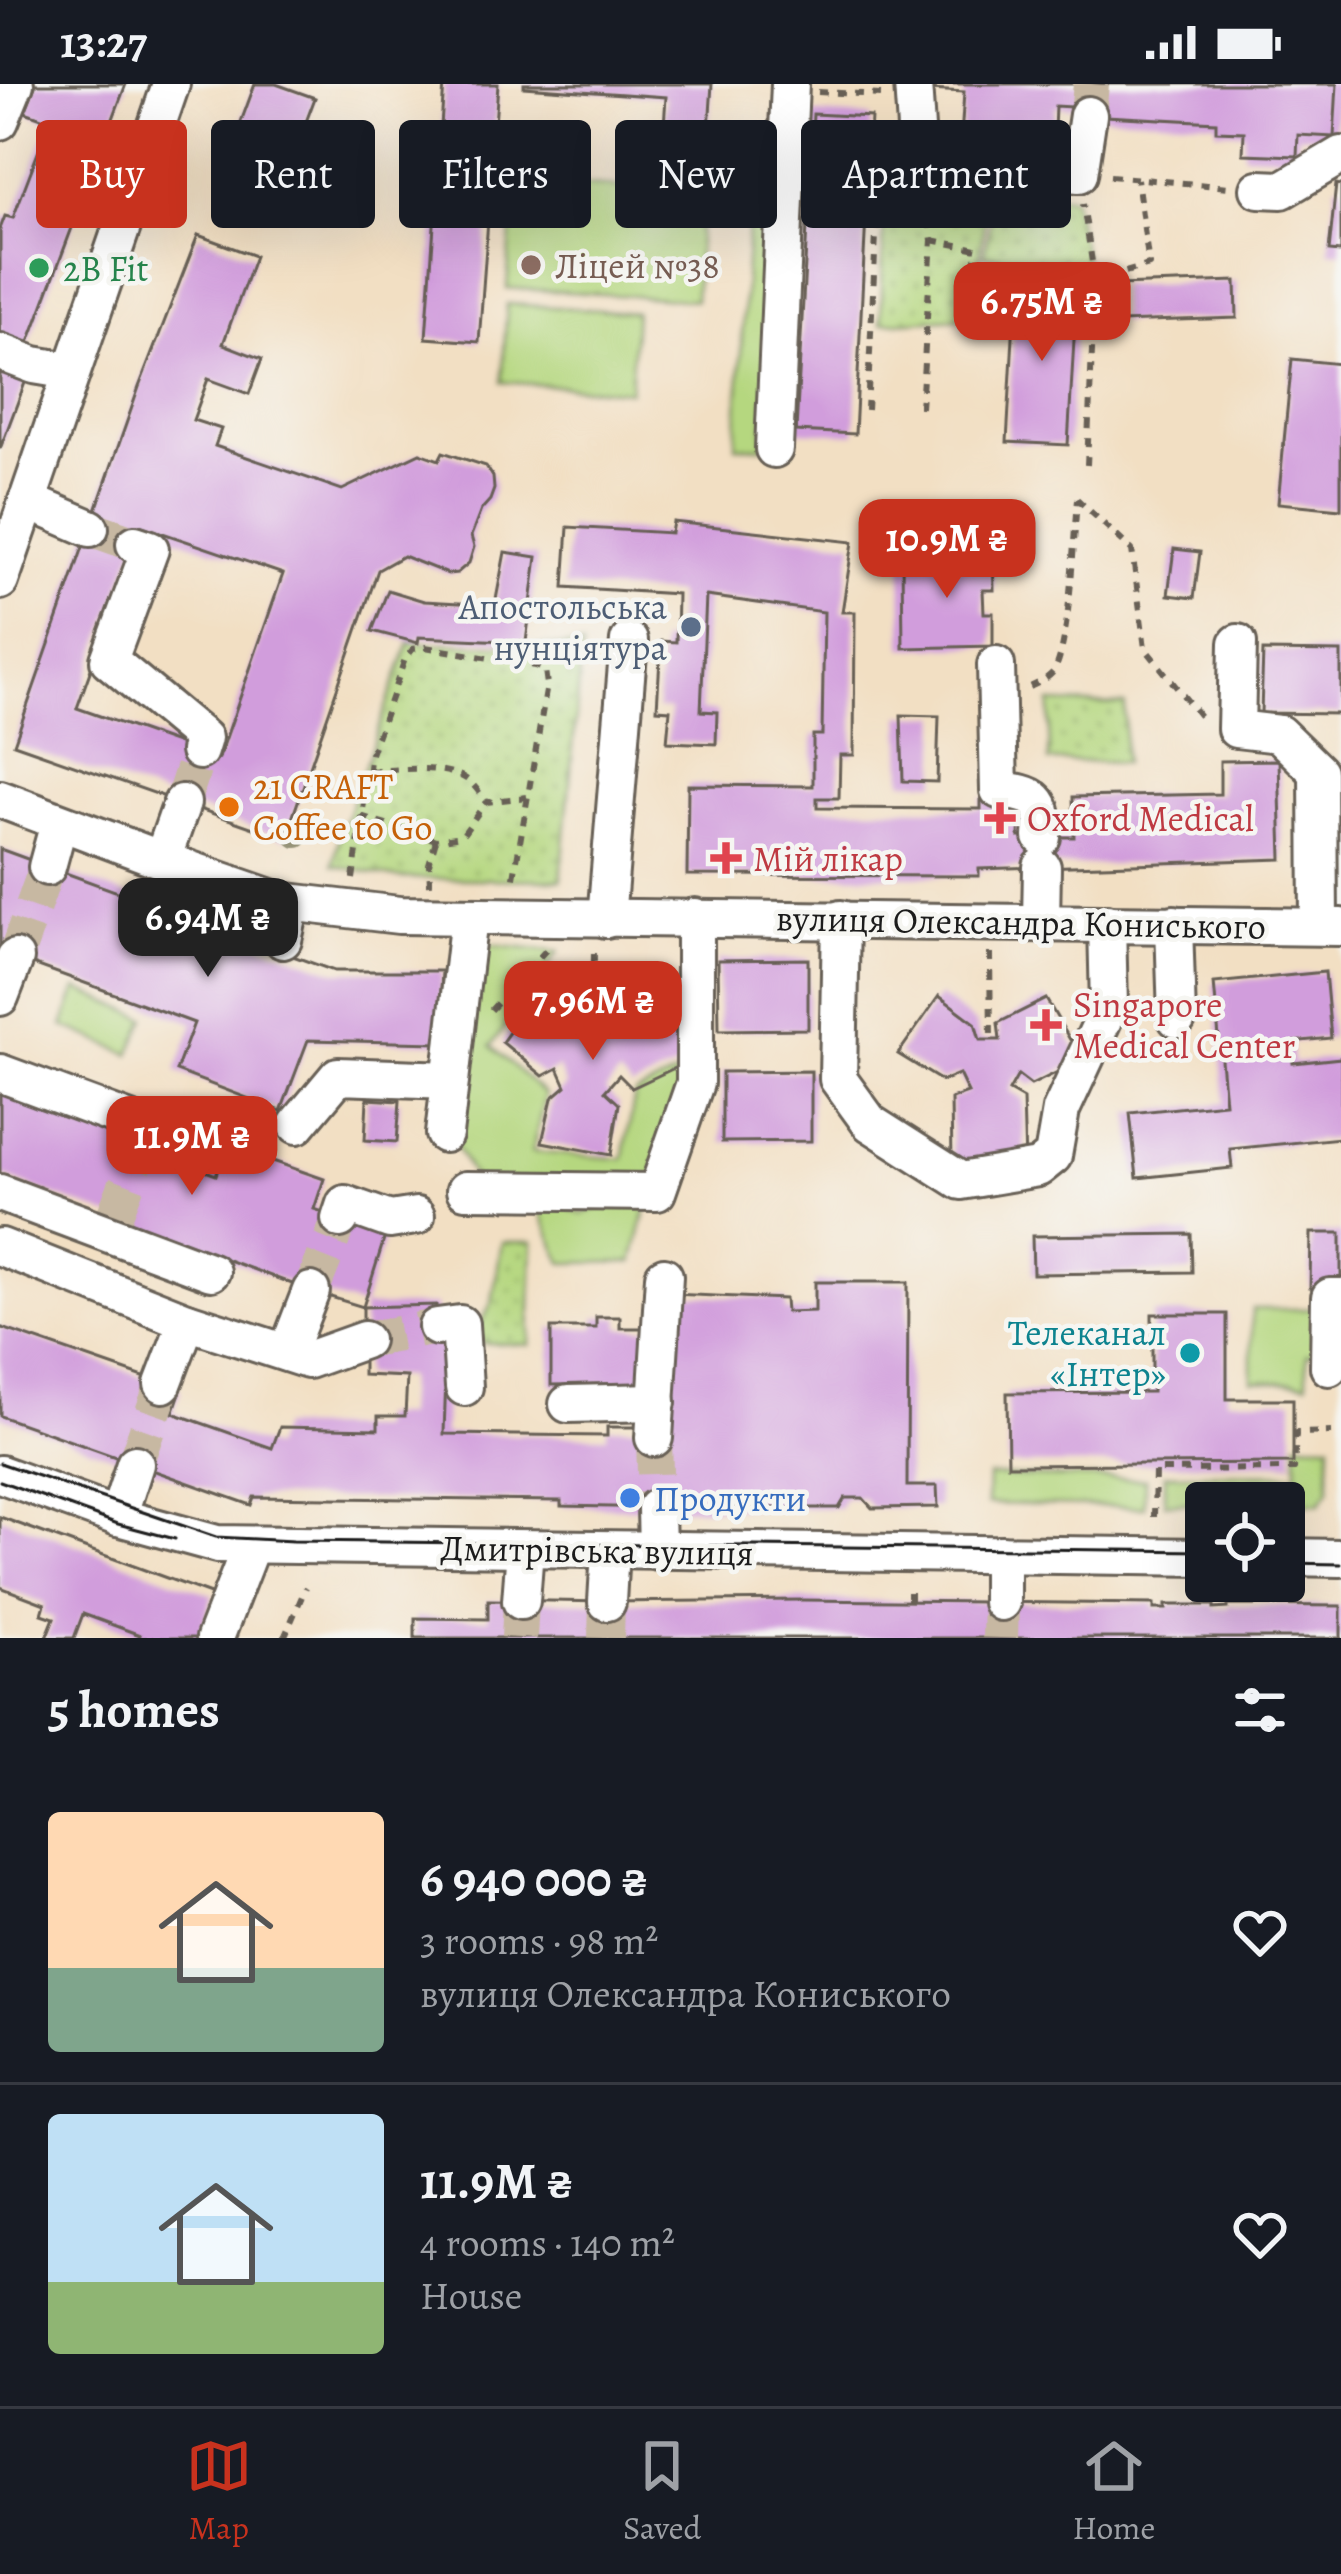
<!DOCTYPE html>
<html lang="en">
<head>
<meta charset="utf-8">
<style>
	body { margin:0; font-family:Alegreya,serif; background:#242831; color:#f1f3f6; height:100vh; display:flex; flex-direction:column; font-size:45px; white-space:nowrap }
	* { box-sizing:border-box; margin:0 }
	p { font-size:39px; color:#9ea1a6 }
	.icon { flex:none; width:66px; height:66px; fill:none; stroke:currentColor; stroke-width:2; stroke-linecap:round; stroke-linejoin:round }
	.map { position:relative; height:1554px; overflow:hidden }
	.drawer { display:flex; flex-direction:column; background:#171b24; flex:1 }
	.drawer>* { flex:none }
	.hud { position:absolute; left:36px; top:36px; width:1269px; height:108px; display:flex; gap:24px }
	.buttons { position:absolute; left:1185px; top:1398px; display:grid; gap:24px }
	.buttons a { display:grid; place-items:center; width:120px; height:120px; border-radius:12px; background:#171b24; box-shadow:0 12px 48px #0002; font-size:60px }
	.price { position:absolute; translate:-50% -102px; padding:0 27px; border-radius:24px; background:#c8321e; color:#fff; font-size:39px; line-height:78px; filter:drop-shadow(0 3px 6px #0008) }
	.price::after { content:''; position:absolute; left:50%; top:72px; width:36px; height:27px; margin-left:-18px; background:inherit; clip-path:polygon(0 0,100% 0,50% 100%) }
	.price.active { background:#222; color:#fff }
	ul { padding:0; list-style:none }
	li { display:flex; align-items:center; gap:36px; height:300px; padding:0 48px }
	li+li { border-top:3px solid #363941 }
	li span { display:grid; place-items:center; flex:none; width:336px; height:240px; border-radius:12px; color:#555 }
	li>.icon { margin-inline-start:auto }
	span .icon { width:144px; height:144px; fill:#fffc; stroke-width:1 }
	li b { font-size:51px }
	h2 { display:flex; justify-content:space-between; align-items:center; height:144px; padding:0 48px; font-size:51px }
	.pill { padding:0 42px; border-radius:12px; background:#171b24; box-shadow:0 12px 48px #0002; font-size:42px; line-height:108px }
	.pill.active { background:#c8321e; color:#fff }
	.status { display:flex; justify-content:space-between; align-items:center; height:84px; padding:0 60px; background:#171b24; direction:ltr }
	.status svg { height:33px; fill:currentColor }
	.tabs { display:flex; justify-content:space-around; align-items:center; height:168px; border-top:3px solid #363941; background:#171b24; font-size:33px; color:#9ea1a6 }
	.tabs a { display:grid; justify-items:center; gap:6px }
	.tabs .active { color:#c8321e }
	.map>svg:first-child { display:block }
</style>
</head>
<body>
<div class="status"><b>13:27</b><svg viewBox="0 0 49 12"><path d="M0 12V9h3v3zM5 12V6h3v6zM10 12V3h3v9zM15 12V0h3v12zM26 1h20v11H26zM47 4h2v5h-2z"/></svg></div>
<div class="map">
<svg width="1341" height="1554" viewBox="0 0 1341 1554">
	<defs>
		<pattern id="park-dots" width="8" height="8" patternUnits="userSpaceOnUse" patternTransform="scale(3)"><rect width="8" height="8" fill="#b5d77f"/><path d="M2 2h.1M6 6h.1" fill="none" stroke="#9bb86d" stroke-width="1.8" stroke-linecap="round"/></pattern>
	</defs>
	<rect width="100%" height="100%" fill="#f6f6f2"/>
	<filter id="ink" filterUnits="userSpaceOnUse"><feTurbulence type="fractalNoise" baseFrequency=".00833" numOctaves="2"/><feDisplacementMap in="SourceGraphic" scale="24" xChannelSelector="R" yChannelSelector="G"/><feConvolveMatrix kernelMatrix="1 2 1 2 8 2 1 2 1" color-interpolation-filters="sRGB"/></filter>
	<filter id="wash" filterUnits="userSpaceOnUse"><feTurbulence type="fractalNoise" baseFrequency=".004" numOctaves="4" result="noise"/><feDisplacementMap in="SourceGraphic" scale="48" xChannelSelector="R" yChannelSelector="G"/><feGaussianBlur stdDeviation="2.7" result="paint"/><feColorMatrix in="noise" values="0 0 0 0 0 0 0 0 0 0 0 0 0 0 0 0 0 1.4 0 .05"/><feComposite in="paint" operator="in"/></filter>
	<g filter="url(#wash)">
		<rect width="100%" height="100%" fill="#f2dfc3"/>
		<!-- grass -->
		<g fill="#b5d77f" stroke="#687a4e" stroke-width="3">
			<polygon points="515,96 702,109 695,216 507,204"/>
			<polygon points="748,142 773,143 763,363 736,362"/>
			<polygon points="507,220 635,228 630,307 502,298"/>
			<polygon points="473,859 558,868 491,962 545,1011 532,1068 623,1075 635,1010 689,985 651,1100 475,1097 451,1053"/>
			<polygon points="77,905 146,934 130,970 63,942"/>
			<polygon points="558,1118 582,1130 608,1119 648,1118 633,1178 563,1179 536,1119"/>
			<polygon points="1252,1225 1341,1225 1341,1268 1307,1270 1307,1299 1252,1296"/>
			<polygon points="1297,1358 1330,1359 1329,1405 1320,1419 1165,1419 1165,1390 1297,1390"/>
			<polygon points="988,1392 1145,1395 1144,1423 987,1420"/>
		</g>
		<!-- park -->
		<g fill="url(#park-dots)" stroke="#687a4e" stroke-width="3">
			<polygon points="978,83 987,115 972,233 881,239 885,92"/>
			<polygon points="995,109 1072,113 1087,185 984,171"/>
			<polygon points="409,559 582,563 561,796 397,794 333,781 339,755"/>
			<polygon points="1050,619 1125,621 1124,679 1049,677"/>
			<polygon points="502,1158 533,1158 530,1261 470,1258 492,1218"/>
		</g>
		<g id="blocks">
			<!-- building -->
			<g fill="#d19ddc" fill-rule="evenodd">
				<polygon points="36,0 126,0 25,269 0,259 0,145 5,132 13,134 50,37 25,28"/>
				<polygon points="255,0 276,0 315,14 292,75 235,54"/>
				<polygon points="444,0 498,0 479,258 426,254"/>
				<polygon points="524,0 712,0 706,89 661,85 666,13 524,3"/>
				<polygon points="931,0 1337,0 1334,53 1298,51 1297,72 1243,70 1244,48 1216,47 1216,38 1087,31 1088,24 1055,22 1053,74 960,69 964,8 930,6"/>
				<polygon points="813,30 871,33 855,350 796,347"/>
				<polygon points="1336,100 1341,101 1341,168 1329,167"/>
				<path d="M198 151 255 172 223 260 262 275 249 310 208 295 193 336 221 345 215 362 342 406 420 369 439 376 443 368 486 382 493 393 494 405 490 416 481 426 471 452 474 463 469 479 457 489 448 490 403 472 378 486 285 755 14 660 139 303ZM142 442 283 490 219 674 77 624Z"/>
				<polygon points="1236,197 1237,234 1120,238 1119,201"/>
				<polygon points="1016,200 1077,203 1068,361 1007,358"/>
				<polygon points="1292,275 1341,280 1341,425 1278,419"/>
				<polygon points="0,277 29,288 0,365"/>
				<polygon points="673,438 853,458 842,528 855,528 854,671 840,671 839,714 817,714 817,724 981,725 981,714 1020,716 1019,753 1074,753 1073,713 1220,710 1220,677 1279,676 1282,775 979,785 979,792 687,791 688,701 813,702 813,651 822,651 824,528 706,512 701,627 717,628 716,660 667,658 670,626 657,625 661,557 676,558 677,510 564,503 568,443 671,449"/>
				<polygon points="1174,465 1200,468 1194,514 1168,511"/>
				<polygon points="505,468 537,473 526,558 419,553 418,559 372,547 388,506 424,517 495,521"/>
				<polygon points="993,471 994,506 983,506 984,529 993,529 993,562 903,564 902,473"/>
				<polygon points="1263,567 1341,568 1341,630 1261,629"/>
				<polygon points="901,631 939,632 937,698 903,697"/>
				<polygon points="0,765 334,887 442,887 438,959 308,956 281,1027 176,987 194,939 0,868"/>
				<polygon points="808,875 808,945 719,946 718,876"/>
				<polygon points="1325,888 1331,954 1291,958 1293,979 1341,974 1341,1054 1230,1065 1232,1084 1137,1094 1130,1029 1225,1019 1214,899"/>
				<polygon points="543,901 587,937 582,953 600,955 603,938 661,911 689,977 632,1004 619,991 605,1007 619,1020 611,1071 542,1058 552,1014 566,1002 558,984 543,992 502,958"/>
				<polygon points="939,912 975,939 980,956 1000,956 998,939 1046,915 1082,976 1031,1001 1018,991 1009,1007 1023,1015 1025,1080 952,1078 951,1015 968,1009 959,990 942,997 898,970"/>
				<polygon points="811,987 811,1057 722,1058 722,988"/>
				<polygon points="0,1002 127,1048 123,1056 216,1091 227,1061 324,1095 314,1125 386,1149 363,1223 311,1207 0,1091"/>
				<polygon points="367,1015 400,1017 397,1058 365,1056"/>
				<polygon points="1311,1149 1341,1149 1341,1205 1310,1204"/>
				<polygon points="1191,1150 1192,1188 1033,1190 1032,1152"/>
				<polygon points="815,1198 908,1198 907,1402 937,1402 938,1423 872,1424 863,1414 845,1414 839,1424 663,1424 561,1422 561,1417 254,1413 251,1421 0,1332 0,1243 181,1306 173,1329 272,1364 280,1343 378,1345 378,1332 405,1332 407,1293 363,1291 363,1223 436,1221 437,1261 447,1262 444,1350 607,1352 607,1343 644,1343 672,1210 785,1215 786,1228 815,1227"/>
				<polygon points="1152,1230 1227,1230 1227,1315 1293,1315 1293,1379 1008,1381 1007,1309 1152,1308"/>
				<polygon points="596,1233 620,1233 620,1244 659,1244 656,1299 551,1301 551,1244 596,1244"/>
				<polygon points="0,1433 213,1511 198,1554 139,1554 140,1551 83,1530 74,1554 46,1554 54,1534 42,1530 45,1520 0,1503"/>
				<polygon points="488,1516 607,1518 802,1516 1154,1520 1154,1525 1166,1525 1166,1521 1214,1521 1214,1525 1228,1524 1228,1521 1341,1522 1341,1554 415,1554 415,1534 488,1535"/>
			</g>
		</g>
	</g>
	<g filter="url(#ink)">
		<use href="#blocks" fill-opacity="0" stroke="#676056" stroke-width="3"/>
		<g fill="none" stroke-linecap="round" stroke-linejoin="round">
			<!-- minor-tunnel -->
			<g stroke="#c7b8a2" stroke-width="36" stroke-dasharray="36 18" stroke-linecap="butt">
				<polyline points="1088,31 1091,0"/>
				<polyline points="90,444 135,460"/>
				<polyline points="182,719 199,667"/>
				<polyline points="15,874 47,783"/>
				<polyline points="114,1133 141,1063"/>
				<polyline points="311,1207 340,1135"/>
				<polyline points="364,1256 437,1243"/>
				<polyline points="654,1354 656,1424"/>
				<polyline points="135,1380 163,1300"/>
				<polyline points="519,1554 521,1517"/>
				<polyline points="606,1554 607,1518"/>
				<polyline points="1000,1554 1001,1518"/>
			</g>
			<!-- minor casing -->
			<g stroke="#676056" stroke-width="42">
				<g id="minor">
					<polyline points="913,0 918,74 1079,90 1088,31"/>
					<polyline points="0,37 15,0"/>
					<polyline points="1259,105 1282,106 1341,71"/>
					<polyline points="0,268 34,281 70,287"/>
					<polyline points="774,365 790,0"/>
					<polyline points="27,417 90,444"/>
					<polyline points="135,460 150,465 109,576 203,654 199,667"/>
					<polyline points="0,497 171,0"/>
					<polyline points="1238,559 1236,645 1279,650 1318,688 1319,842"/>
					<path d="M996 581 999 706C1036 710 1045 714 1042 753"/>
					<polyline points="0,715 162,776 280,817 399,831 1341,843"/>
					<polyline points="162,776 182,719"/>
					<polyline points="47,783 59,739"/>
					<polyline points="606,835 629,557"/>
					<polyline points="841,835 838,995 870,1039 961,1097 1038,1084 1053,1072 1061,1026 1109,923 1107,839"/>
					<polyline points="1041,837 1042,783"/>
					<polyline points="1174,840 1177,935"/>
					<polyline points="283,856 291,820"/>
					<polyline points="0,913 15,874"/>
					<polyline points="0,989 173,1053"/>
					<polyline points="297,1041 338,992 450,996"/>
					<polyline points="444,1050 469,832"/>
					<polyline points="465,1106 657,1108 695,999 695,833"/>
					<polyline points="0,1109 211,1188"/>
					<polyline points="340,1135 345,1120 390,1136 416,1132"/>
					<polyline points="1,1163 187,1237 163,1300"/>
					<polyline points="187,1237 308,1276 364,1256"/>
					<polyline points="437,1243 460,1240 464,1303"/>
					<polyline points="287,1269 311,1207"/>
					<polyline points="1329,1283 1330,1213 1341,1213"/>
					<polyline points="568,1320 657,1318"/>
					<polyline points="654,1354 664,1192"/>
					<polyline points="0,1390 118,1433 217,1460 1206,1473"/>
					<polyline points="656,1424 657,1467"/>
					<polyline points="118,1433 135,1380"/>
					<polyline points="1284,1473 1341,1474"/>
					<polyline points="521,1517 525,1465"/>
					<polyline points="607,1518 610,1466"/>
					<polyline points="1001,1518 1001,1470"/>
					<polyline points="215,1554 251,1461"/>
				</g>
			</g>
			<!-- path -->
			<g stroke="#676056" stroke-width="6" stroke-dasharray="9 9" stroke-linecap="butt">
				<polyline points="818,8 882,11"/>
				<polyline points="1110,92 1228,103"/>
				<polyline points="932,156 977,165 976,176 1095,197 1083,120"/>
				<polyline points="921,324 932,156 924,106"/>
				<polyline points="867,326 881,54"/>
				<polyline points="1087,381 1095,197 1149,181 1137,95"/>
				<polyline points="1077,415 1132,466 1145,564 1203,636"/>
				<path d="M1030 603C1038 599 1049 594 1054 587 1070 561 1074 450 1077 415"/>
				<path d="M370 687C397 686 432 681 458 691 471 695 479 708 486 718L527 713"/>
				<polyline points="361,732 436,756 462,752 486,718"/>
				<polyline points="353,795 371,670 405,575 413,565 425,563 536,582 545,586 547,601 513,799"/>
				<polyline points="430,801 429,780 436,756"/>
				<polyline points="990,869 991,956"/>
				<polyline points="491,926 547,865"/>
				<polyline points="593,950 594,864"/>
				<polyline points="1154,1433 1155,1386 1294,1385 1296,1349 1331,1348"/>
				<polyline points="910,1508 910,1517"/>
				<polyline points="284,1554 306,1503"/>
			</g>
			<!-- minor -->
			<use href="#minor" stroke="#fff" stroke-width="36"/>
			<!-- tram -->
			<g stroke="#1c1c1c" stroke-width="3">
				<polyline points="0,1379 216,1453 293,1457 1206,1467"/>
				<polyline points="0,1397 118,1440 175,1455"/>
				<polyline points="1284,1479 1341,1480"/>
			</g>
		</g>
		<!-- trees -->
		<circle fill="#969378" cx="297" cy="752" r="12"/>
	</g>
	<!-- markers -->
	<circle fill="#8d6e63" stroke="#f6f6f2" stroke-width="4.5" cx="531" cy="181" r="12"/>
	<circle fill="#2e9e5b" stroke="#f6f6f2" stroke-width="4.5" cx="39" cy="184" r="12"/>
	<circle fill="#5c6f8a" stroke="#f6f6f2" stroke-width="4.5" cx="691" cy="543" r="12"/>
	<circle fill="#e8710a" stroke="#f6f6f2" stroke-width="4.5" cx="229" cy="723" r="12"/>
	<g fill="#e0444e" stroke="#f6f6f2" stroke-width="4.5">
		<path d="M994 716h12v12h12v12h-12v12h-12v-12h-12v-12h12z"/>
		<path d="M720 756h12v12h12v12h-12v12h-12v-12h-12v-12h12z"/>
		<path d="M1040 923h12v12h12v12h-12v12h-12v-12h-12v-12h12z"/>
	</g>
	<circle fill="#0f9aa8" stroke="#f6f6f2" stroke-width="4.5" cx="1190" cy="1269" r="12"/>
	<circle fill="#3f7fe0" stroke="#f6f6f2" stroke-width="4.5" cx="630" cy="1414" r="12"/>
	<g text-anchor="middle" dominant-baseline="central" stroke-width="9" stroke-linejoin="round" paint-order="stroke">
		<!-- education labels -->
		<g font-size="36" fill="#785e54" stroke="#f6f6f2" text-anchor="start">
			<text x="555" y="181">Ліцей №38</text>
		</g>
		<!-- leisure labels -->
		<g font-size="36" fill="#27864d" stroke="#f6f6f2" text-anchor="start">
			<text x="63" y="184">2B Fit</text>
		</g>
		<!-- service labels -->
		<g font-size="36" fill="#4e5e75" stroke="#f6f6f2" text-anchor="end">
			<text x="667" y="522">Апостольська<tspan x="667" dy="41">нунціятура</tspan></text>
		</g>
		<!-- food labels -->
		<g font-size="36" fill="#c56008" stroke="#f6f6f2" text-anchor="start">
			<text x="253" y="702">21 CRAFT<tspan x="253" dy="41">Coffee to Go</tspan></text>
		</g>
		<!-- health labels -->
		<g font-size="36" fill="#be3a42" stroke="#f6f6f2" text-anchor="start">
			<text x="1027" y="734">Oxford Medical</text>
			<text x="753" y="774">Мій лікар</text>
			<text x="1073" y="920">Singapore<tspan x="1073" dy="41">Medical Center</tspan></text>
		</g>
		<!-- street labels -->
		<g font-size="36" fill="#1c1c1c" stroke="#f6f6f2">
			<text transform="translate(1021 838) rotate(1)">вулиця Олександра Кониського</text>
			<text transform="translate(597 1466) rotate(1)">Дмитрівська вулиця</text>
		</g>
		<!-- culture labels -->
		<g font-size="36" fill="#0d838f" stroke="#f6f6f2" text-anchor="end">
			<text x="1166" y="1248">Телеканал<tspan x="1166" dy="41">«Інтер»</tspan></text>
		</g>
		<!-- shop labels -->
		<g font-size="36" fill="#366cbe" stroke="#f6f6f2" text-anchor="start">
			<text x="654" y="1414">Продукти</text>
		</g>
	</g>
</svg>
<div class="buttons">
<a><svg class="icon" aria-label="locate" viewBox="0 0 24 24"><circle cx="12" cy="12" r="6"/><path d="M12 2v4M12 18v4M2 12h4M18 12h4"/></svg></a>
</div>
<b class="price" style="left:1042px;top:280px">6.75M ₴</b>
<b class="price" style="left:947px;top:517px">10.9M ₴</b>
<b class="price active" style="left:208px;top:896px">6.94M ₴</b>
<b class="price" style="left:593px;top:979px">7.96M ₴</b>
<b class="price" style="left:192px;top:1114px">11.9M ₴</b>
<div class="hud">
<a class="pill active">Buy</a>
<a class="pill">Rent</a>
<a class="pill">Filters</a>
<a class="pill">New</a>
<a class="pill">Apartment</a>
</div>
</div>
<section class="drawer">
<h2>5 homes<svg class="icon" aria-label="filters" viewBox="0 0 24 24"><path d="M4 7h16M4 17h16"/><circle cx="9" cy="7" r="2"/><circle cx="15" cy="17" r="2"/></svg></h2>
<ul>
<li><span style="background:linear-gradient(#ffd9b3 65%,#7fa58c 0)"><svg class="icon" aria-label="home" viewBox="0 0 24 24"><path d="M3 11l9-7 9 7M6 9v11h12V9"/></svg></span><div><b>6 940 000 ₴</b><p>3 rooms · 98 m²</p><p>вулиця Олександра Кониського</p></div><svg class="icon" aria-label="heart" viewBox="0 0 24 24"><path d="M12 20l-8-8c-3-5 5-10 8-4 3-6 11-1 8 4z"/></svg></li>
<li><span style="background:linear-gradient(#bfe0f5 70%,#8fb573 0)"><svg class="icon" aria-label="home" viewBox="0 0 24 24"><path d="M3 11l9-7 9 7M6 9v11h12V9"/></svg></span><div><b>11.9M ₴</b><p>4 rooms · 140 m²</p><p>House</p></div><svg class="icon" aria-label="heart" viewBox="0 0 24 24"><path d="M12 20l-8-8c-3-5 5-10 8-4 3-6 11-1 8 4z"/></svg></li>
</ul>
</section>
<nav class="tabs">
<a class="active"><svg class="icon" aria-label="map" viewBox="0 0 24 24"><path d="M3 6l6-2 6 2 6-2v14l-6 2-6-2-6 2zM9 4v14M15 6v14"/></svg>Map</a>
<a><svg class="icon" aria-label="saved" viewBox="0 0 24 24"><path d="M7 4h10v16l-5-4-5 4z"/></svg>Saved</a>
<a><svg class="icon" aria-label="home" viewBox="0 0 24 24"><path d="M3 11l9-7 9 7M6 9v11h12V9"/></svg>Home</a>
</nav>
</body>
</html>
